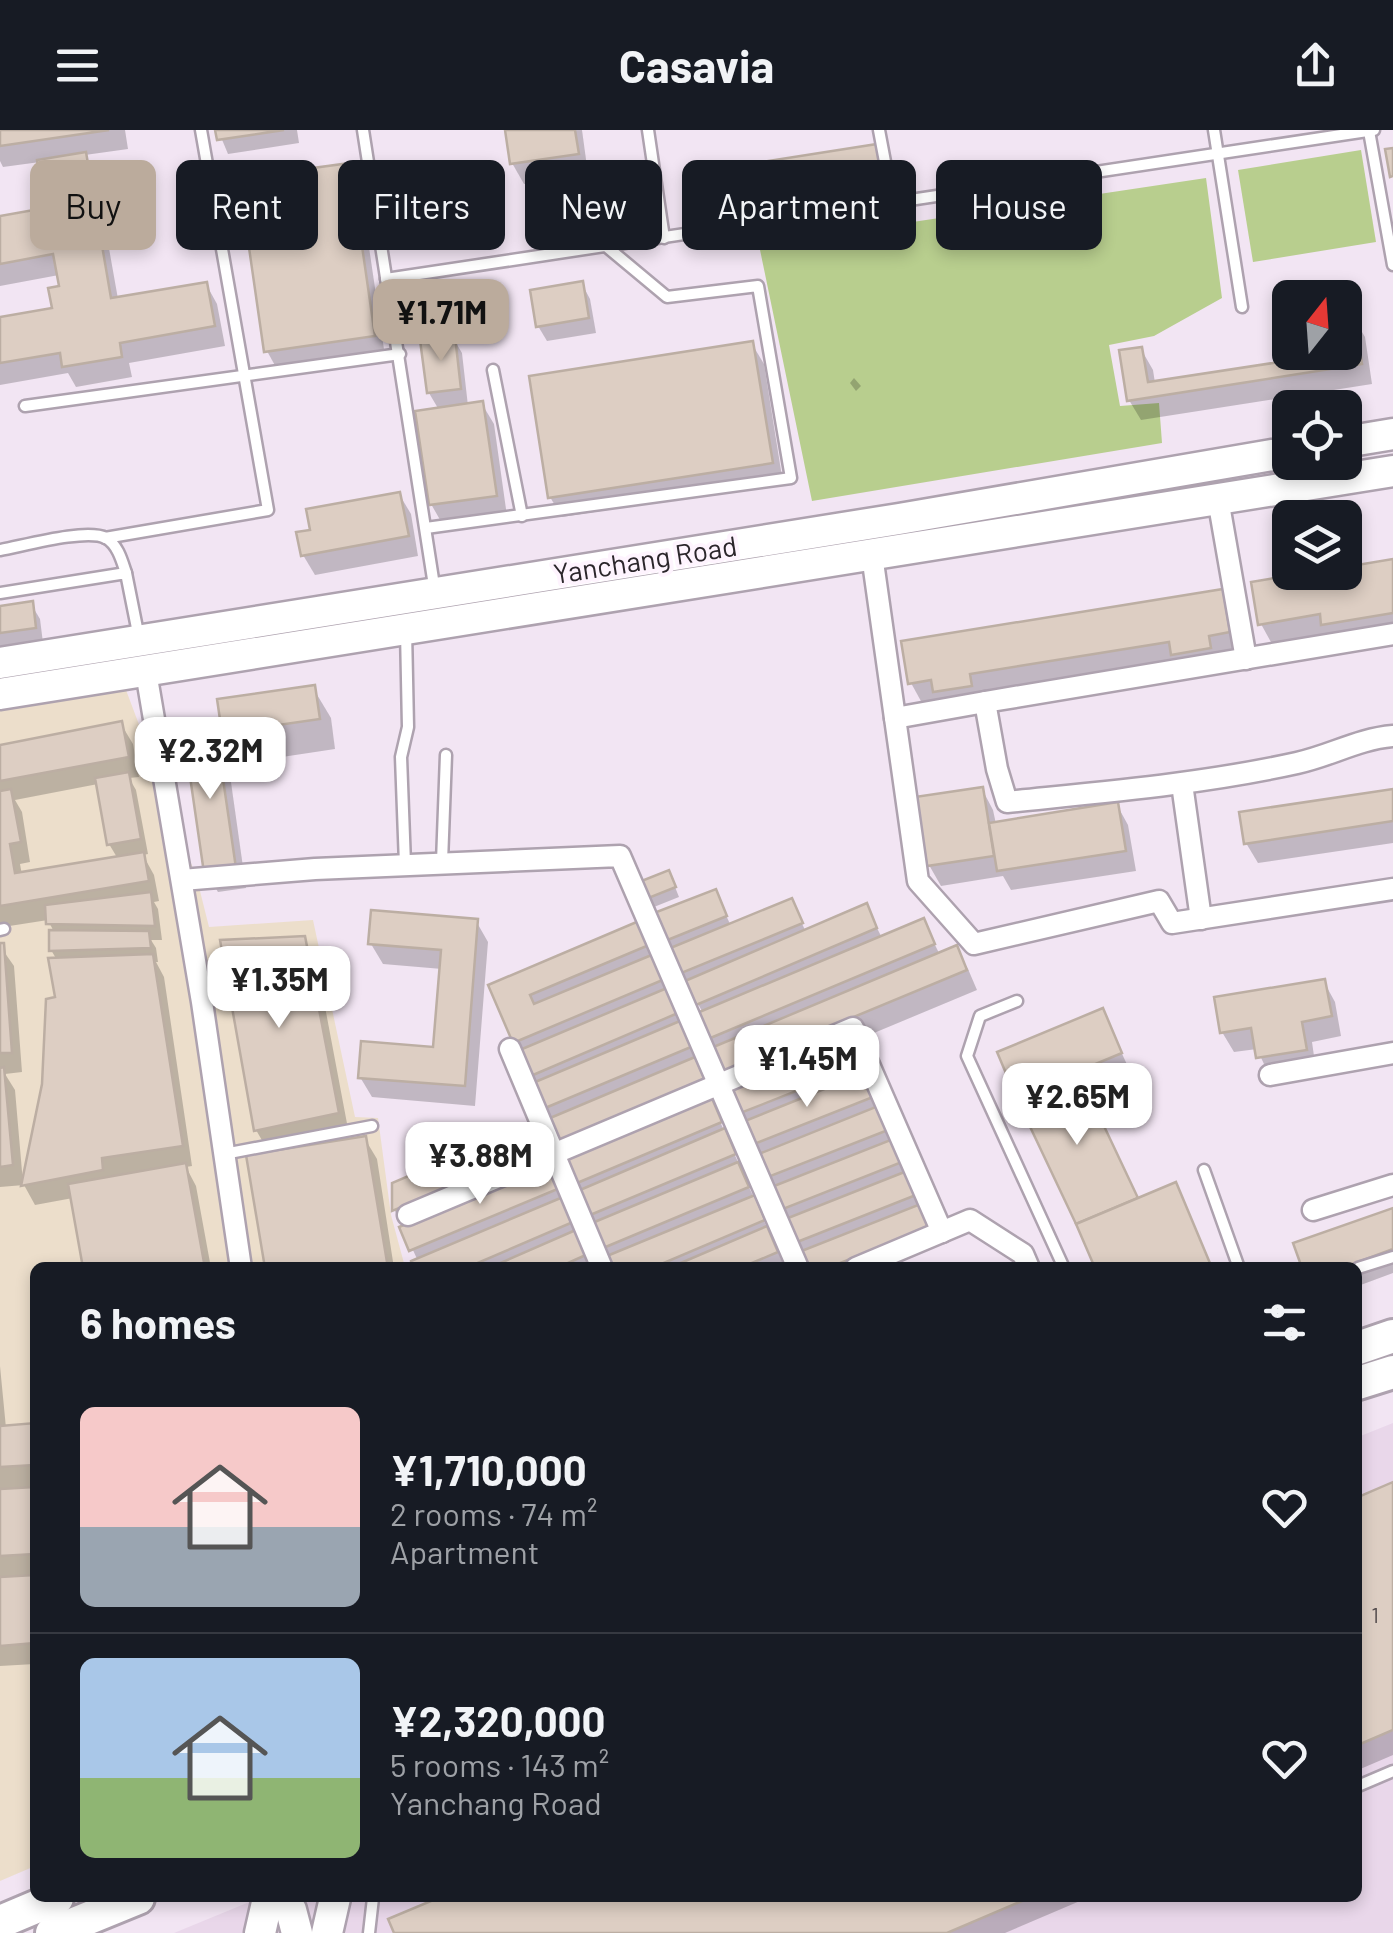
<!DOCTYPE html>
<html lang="en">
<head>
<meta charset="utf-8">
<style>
	body { margin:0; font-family:Barlow,sans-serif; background:#20242c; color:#f1f3f6; height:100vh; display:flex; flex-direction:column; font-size:38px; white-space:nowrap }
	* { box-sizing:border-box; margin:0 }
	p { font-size:32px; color:#9ea1a6 }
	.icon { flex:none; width:55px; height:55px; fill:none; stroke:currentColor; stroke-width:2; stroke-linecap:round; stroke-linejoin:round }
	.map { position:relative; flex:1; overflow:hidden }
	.panel { position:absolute; left:30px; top:1132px; width:1332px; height:640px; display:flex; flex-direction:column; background:#171b24; border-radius:15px; box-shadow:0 5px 15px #0003 }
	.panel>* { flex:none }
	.guide { position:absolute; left:30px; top:30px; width:1335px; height:90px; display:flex; gap:20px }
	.needle { width:65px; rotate:17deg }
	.controls { position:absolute; left:1272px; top:150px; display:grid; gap:20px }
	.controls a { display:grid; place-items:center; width:90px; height:90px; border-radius:15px; background:#171b24; box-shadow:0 5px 15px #0003; font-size:50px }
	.price { position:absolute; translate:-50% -85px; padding:0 22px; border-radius:20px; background:#fff; color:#222; font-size:32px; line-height:65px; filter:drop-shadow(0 2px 5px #0008) }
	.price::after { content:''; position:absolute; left:50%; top:60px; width:30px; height:22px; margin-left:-15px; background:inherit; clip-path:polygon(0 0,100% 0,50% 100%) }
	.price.current { background:#bbab9c; color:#111 }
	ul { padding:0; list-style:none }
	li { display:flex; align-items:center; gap:30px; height:250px; padding:0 50px }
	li+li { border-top:2px solid #363941 }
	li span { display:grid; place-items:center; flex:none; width:280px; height:200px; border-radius:15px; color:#555 }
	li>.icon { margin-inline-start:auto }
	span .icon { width:120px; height:120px; fill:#fffc; stroke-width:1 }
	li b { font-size:42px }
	h2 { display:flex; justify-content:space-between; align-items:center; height:120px; padding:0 50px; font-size:42px }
	.tag { padding:0 35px; border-radius:15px; background:#171b24; box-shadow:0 5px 15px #0003; font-size:35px; line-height:90px }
	.tag.current { background:#bbab9c; color:#111 }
	header { display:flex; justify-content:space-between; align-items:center; height:130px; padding:0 50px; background:#171b24; font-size:45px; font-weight:700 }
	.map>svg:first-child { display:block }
</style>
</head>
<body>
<header><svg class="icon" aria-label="menu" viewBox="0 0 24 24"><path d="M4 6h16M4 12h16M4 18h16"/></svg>Casavia<svg class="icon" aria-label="share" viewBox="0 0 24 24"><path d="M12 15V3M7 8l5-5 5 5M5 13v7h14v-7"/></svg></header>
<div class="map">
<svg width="1393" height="1803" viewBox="0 0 1393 1803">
	<rect width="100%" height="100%" fill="#f2e5f3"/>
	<!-- built -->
	<polygon fill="#e9d7ea" points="1393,1293 1393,1803 174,1803 259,1768 1358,1768 1358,1307"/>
	<!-- industrial -->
	<polygon fill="#ecdecb" points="126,560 197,749 209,797 313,790 355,987 378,988 391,1085 405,1137 35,1138 35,1736 0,1751 0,577"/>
	<!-- green -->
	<g fill="#b8ce8e">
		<polygon points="1361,20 1376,112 1253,132 1238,40"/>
		<polygon points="1206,48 1222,168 1154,206 1109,215 1120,276 1159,273 1162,313 812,371 759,115"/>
	</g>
	<!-- shadow -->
	<g fill="#0003" fill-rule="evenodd">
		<polygon points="0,0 125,0 128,19 85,25 96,45 118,169 206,154 217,174 225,216 129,233 132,247 76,257 68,243 0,255 0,190 55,180 62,158 59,145 0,156 0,89 48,80 40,32 3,37 0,31"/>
		<polygon points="218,0 297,0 299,13 228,24"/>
		<polygon points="507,0 582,0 588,44 524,54 512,33"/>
		<polygon points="875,17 887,37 892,72 725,98 713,78"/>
		<polygon points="348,35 360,56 385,226 278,241 267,221"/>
		<polygon points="582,154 590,169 596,203 547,211 538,196"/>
		<polygon points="1353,187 1365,207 1372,254 1141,290 1129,270 1141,219 1153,240 1155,253 1341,225 1345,222 1345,188"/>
		<polygon points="453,208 462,223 468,276 482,274 494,294 507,386 443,395 431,374 439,280 429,263"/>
		<polygon points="752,214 764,234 783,353 562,387 550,367"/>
		<polygon points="854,248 861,256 856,261 850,253"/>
		<polygon points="399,364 411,384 418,426 315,445 303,425 313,402"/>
		<polygon points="1393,432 1393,505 1330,504 1272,514 1261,494 1345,442 1345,439"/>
		<polygon points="1222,462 1233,482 1240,522 922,573 911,553"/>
		<polygon points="31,474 40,489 43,513 0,519 0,478"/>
		<polygon points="313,558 331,588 335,619 242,633 224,602"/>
		<path d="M121 594 133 614 139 647 129 648 136 660 148 724 143 725 154 745 159 771 154 772 158 779 162 810H151L156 818 158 832H156L164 847 192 1036 186 1037 196 1056 211 1138H86L73 1068 35 1075 24 1055 0 1057V816L14 836 22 942 5 944 15 960 23 1053 58 869 57 830 51 820 54 802 48 790 3 797 0 793V617ZM98 654 109 714 118 729 22 745 20 734 30 732 22 682 15 670Z"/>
		<polygon points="215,603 227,624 246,758 218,762 206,742"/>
		<polygon points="982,659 993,680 996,694 1117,675 1128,695 1136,741 1011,760 1003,746 941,756 929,735"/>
		<polygon points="1393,661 1393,713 1258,733 1246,713"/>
		<polygon points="673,752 679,767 654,777 643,753"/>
		<polygon points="715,762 731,796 791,771 806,802 866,776 882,808 923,791 940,825 956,819 968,839 977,860 850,913 921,1076 873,1138 808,1138 723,941 700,884 703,883 681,843 667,809"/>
		<polygon points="476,791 488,812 475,976 372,967 360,947 435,920 442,839 383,834 371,814"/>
		<polygon points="304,809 316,829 349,1004 270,1020 271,1024 365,1009 377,1029 394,1138 267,1138 270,1024 256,1000"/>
		<polygon points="650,815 710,969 785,1138 609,1138 491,856"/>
		<polygon points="1324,852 1335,872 1341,906 1312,912 1316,940 1270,947 1257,919 1234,922 1222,902"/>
		<polygon points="1102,881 1131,943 1087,962 1139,1071 1174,1055 1212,1138 1096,1138 1001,923"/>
		<polygon points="531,997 595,1138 414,1138 418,1131 395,1081 394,1055"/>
		<polygon points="1393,1081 1393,1143 1358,1156 1358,1138 1305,1138"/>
		<polygon points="0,1236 6,1298 35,1296 35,1534 0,1536"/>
		<polygon points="1393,1354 1393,1625 1358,1640 1358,1369"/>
		<polygon points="444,1768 1087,1768 1005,1803 397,1803 391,1790"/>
	</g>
	<!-- building -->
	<g fill="#ddcec3" stroke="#bcaea3" stroke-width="2.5">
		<polygon points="0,0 109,0 0,16"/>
		<polygon points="215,0 284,0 217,10"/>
		<polygon points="505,0 575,0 579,24 510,34"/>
		<polygon points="877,14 882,52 711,79 705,41"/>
		<polygon points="1393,18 1393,46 1390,47 1385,19"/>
		<polygon points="86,22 111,168 207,152 215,196 120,213 122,227 62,237 60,223 0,233 0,187 52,178 48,158 59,156 53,124 0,134 0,86 45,78 37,30"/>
		<polygon points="350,33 375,206 264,222 239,48"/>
		<polygon points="583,151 589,188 536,197 530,160"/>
		<polygon points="1354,184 1362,234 1127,271 1119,220 1142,217 1148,252 1345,222 1345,186"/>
		<polygon points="455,206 461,259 427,263 420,210"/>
		<polygon points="753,211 773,333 548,368 529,246"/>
		<polygon points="483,271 497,366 429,375 415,281"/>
		<polygon points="400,362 409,406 301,426 296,402 310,400 306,379"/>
		<polygon points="1393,429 1393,483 1321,495 1320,484 1258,495 1251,452 1310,442 1345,442 1345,437"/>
		<polygon points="1223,459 1230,502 1209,506 1211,518 1171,525 1169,512 970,544 972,556 933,562 931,550 908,554 901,511"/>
		<polygon points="33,471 36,498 0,503 0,476"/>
		<polygon points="315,555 320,589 222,603 217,569"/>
		<polygon points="122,591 129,627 0,651 0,615"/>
		<polygon points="216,601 236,738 204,743 184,605"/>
		<polygon points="129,642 141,709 107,715 95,648"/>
		<polygon points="983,657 994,726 927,736 915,667"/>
		<polygon points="11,659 21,712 10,714 15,743 144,722 149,751 0,776 0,661"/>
		<polygon points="1393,659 1393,691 1244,714 1239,682"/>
		<polygon points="1118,672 1126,721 997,741 989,693"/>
		<polygon points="669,740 676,757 646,769 639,752"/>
		<polygon points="716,759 727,786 665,811 654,783"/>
		<polygon points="151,762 155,796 46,794 45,775"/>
		<polygon points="792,768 803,793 679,844 668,819"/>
		<polygon points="867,773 877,798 696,875 685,851"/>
		<polygon points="371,780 478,789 465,956 358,948 361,911 433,917 441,820 368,814"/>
		<polygon points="924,788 935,814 708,909 697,883"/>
		<polygon points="639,791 649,815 530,865 534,874 654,824 665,849 513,913 488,855"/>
		<polygon points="49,800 149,801 151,818 49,821"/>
		<polygon points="305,806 339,983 254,1001 220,810"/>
		<polygon points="0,813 4,813 12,923 0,923"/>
		<polygon points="957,815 967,840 721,942 711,918"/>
		<polygon points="153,824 183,1016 102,1028 103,1040 21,1056 42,954 46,869 55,867 48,828"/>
		<polygon points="1325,849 1332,886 1302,892 1307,920 1256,928 1251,898 1220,903 1214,867"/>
		<polygon points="667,858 678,883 526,948 515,922"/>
		<polygon points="1103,878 1122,923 1016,967 997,922"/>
		<polygon points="680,891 691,917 538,981 528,955"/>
		<polygon points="853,912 862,935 738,984 728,961"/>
		<polygon points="695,927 706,952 554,1016 543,991"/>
		<polygon points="4,937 13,1035 0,1037 0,938"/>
		<polygon points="1078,941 1138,1068 1076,1094 1016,967"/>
		<polygon points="864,943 873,967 749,1016 740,993"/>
		<polygon points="711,966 722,992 570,1056 559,1030"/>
		<polygon points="878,976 888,1000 763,1049 754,1026"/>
		<polygon points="532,993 543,1020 392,1081 392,1053"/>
		<polygon points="725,998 736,1024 583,1088 573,1063"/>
		<polygon points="366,1006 388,1138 265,1138 246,1025"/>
		<polygon points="893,1009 902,1032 778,1081 769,1058"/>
		<polygon points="738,1032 749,1057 596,1121 585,1096"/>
		<polygon points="186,1033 205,1138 83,1138 68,1054"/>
		<polygon points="550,1033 560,1058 409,1121 399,1097"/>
		<polygon points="907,1041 916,1065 792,1114 783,1090"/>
		<polygon points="1176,1052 1212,1138 1095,1138 1076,1094"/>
		<polygon points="755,1065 765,1090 652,1138 606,1138 602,1128"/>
		<polygon points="563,1067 573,1092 466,1138 412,1138 411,1131"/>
		<polygon points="923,1073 932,1096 828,1138 805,1138 799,1122"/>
		<polygon points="1393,1078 1393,1119 1342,1138 1302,1138 1293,1113"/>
		<polygon points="767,1096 778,1122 740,1138 669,1138"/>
		<polygon points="578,1099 588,1124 557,1138 489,1138"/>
		<polygon points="35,1293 35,1335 0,1337 0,1296"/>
		<polygon points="1393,1352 1393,1600 1358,1615 1358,1367"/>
		<polygon points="35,1357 35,1424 0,1426 0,1359"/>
		<polygon points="35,1445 35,1513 0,1516 0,1447"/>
		<polygon points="438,1768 1029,1768 947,1803 394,1803 388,1789"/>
	</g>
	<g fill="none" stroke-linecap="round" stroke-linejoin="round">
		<!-- lane casing -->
		<g stroke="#aea2af" stroke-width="15">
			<g id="lane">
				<polyline points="363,0 435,462"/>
				<polyline points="648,0 664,108"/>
				<polyline points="879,0 893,74"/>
				<polyline points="1214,0 1242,177"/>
				<polyline points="1369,1 1393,135"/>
				<polyline points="386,149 1374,0"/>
				<polyline points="493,240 522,386"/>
				<polyline points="25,276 400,224"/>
				<polyline points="426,398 791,348 758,156 667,167 607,117"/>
				<polyline points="105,408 268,380 201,0"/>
				<path d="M0 420C23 416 86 398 106 408 118 415 122 431 126 443"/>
				<polyline points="0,463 126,443 139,508"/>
				<polyline points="442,732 446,625"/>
				<polyline points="405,734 401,627 408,597 406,501"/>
				<polyline points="0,800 4,799"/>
				<polyline points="1017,871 980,886 967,926 1064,1138"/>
				<polyline points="224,1024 372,996"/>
				<polyline points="1204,1040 1239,1138"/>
				<polyline points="1358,1138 1393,1127"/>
				<polyline points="1358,1656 1393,1641"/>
				<polyline points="369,1803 373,1768"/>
			</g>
		</g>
		<!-- street casing -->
		<g stroke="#aea2af" stroke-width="25">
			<g id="street">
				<polyline points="1218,369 1246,529"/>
				<polyline points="872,425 918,751 974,814 1159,771 1172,793 1393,759"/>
				<path d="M1393 504 985 572 997 639 1007 672C1104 662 1202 654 1297 633 1330 626 1358 609 1393 606"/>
				<polyline points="146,542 202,872 241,1138"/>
				<polyline points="895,588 985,572"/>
				<polyline points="1182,654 1201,789"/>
				<polyline points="182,750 315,739 620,726 798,1138"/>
				<polyline points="510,919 602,1138"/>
				<polyline points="1270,945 1393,923"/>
				<polyline points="1313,1080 1393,1055"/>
				<polyline points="408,1085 853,898 942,1102"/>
				<polyline points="856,1138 970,1090 1023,1124 1029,1138"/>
			</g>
		</g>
		<!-- secondary casing -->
		<g stroke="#aea2af" stroke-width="35">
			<g id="secondary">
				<polyline points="1345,312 1393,304"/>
				<polyline points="0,533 899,389 1290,322"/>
				<polyline points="0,564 1393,341"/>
				<polyline points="283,1768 291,1780 297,1803"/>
				<polyline points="260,1803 268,1768"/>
				<polyline points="327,1803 335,1768"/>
			</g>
		</g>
		<!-- primary casing -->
		<g stroke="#aea2af" stroke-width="38">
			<g id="primary">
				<polyline points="1358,1218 1393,1206"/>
				<polyline points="1358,1253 1393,1242"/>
				<polyline points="0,1792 57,1768"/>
				<polyline points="52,1803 138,1768"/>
			</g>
		</g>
		<!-- lane -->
		<use href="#lane" stroke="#fff" stroke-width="10"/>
		<!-- street -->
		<use href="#street" stroke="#fff" stroke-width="20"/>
		<!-- secondary -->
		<use href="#secondary" stroke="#fff" stroke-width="30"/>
		<!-- primary -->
		<use href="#primary" stroke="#fff" stroke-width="32"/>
	</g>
	<g text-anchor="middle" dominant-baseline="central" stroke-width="8" stroke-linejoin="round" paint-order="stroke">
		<!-- number labels -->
		<g font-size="22" fill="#585051">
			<text x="1375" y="1484">1</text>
		</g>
		<!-- street labels -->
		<g font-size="28" fill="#2b262b" stroke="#fef4fe">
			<text transform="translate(645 429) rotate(-9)">Yanchang Road</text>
		</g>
	</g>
</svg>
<div class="controls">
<a><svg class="needle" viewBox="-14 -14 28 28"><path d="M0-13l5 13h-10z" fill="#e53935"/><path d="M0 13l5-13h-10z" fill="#9ea1a6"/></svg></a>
<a><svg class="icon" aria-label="locate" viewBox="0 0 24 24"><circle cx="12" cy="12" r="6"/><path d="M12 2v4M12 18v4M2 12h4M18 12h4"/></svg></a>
<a><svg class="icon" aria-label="layers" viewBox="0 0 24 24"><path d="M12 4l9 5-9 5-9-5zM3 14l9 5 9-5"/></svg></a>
</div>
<b class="price current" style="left:441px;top:234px">¥1.71M</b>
<b class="price" style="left:210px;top:672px">¥2.32M</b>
<b class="price" style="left:279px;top:901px">¥1.35M</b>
<b class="price" style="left:807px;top:980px">¥1.45M</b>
<b class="price" style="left:1077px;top:1018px">¥2.65M</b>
<b class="price" style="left:480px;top:1077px">¥3.88M</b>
<div class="guide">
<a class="tag current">Buy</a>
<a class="tag">Rent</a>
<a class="tag">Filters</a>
<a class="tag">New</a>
<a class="tag">Apartment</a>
<a class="tag">House</a>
</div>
<section class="panel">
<h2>6 homes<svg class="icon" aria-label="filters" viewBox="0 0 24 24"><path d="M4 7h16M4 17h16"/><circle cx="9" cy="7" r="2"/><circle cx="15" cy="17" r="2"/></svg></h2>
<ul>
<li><span style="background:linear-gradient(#f6c9c9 60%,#9aa5b1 0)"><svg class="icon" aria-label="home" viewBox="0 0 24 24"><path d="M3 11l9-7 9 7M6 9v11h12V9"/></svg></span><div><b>¥1,710,000</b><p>2 rooms · 74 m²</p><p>Apartment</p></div><svg class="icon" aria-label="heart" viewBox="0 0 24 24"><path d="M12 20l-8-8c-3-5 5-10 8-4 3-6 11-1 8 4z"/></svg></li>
<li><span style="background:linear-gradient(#a9c7e8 60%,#8fb573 0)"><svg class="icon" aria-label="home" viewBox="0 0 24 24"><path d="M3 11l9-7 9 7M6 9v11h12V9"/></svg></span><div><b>¥2,320,000</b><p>5 rooms · 143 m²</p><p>Yanchang Road</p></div><svg class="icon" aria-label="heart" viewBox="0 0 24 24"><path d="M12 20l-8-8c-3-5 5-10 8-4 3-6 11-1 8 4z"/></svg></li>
</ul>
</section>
</div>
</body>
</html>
